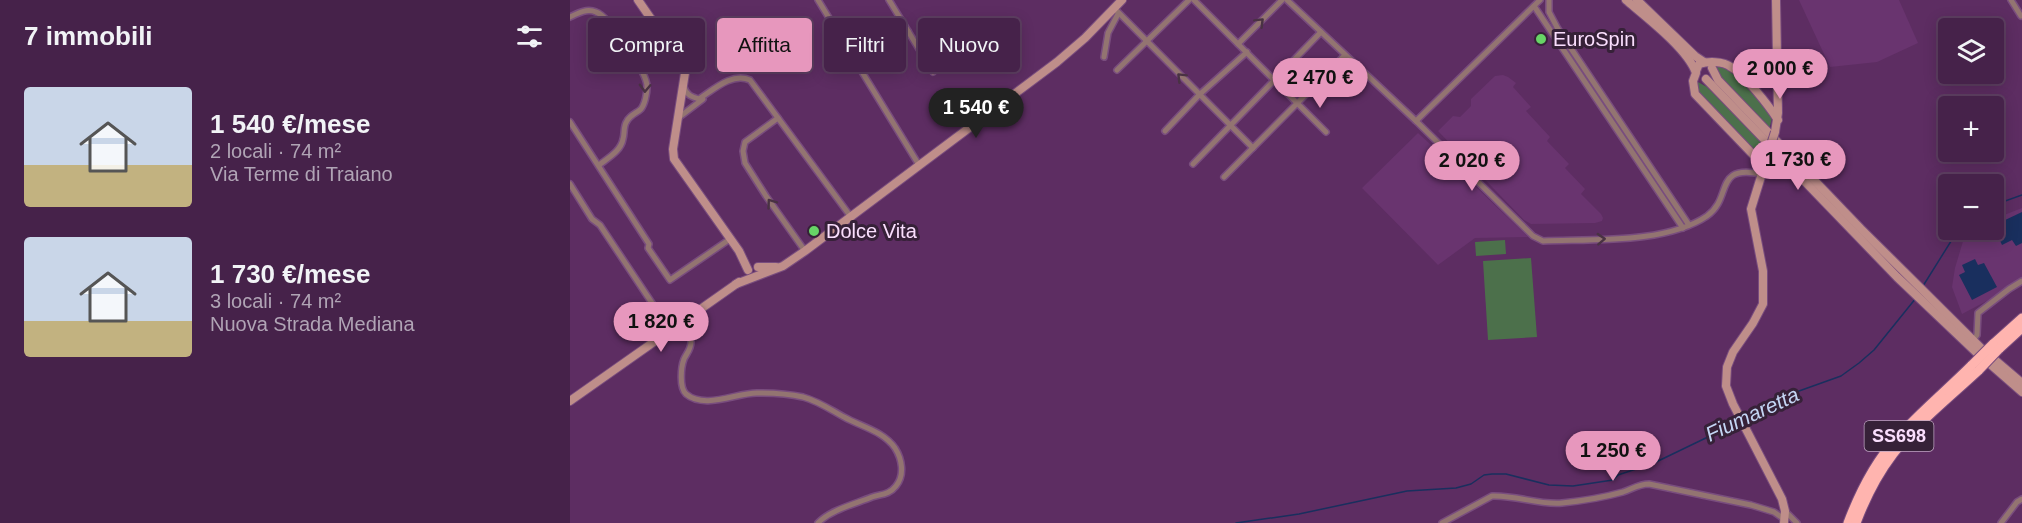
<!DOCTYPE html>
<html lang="it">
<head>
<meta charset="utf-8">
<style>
	body { margin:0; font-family:Arial,sans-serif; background:#502f54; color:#f1f3f6; height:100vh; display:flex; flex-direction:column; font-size:22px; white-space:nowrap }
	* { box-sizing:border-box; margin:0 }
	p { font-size:20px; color:#b0a4b5 }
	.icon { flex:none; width:33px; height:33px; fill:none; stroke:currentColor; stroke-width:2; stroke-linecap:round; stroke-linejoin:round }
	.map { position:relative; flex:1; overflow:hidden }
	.sheet { display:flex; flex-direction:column; background:#46224a; width:570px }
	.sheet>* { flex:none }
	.top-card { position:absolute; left:18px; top:18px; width:570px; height:54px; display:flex; gap:12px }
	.tools { position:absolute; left:1368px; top:18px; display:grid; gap:12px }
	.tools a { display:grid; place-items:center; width:66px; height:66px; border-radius:6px; background:#46224a; box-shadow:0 3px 15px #0003,0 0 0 2px #5e3f62; font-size:30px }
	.price { position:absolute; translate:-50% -51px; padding:0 14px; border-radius:21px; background:#e797bd; color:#111; font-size:20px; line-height:39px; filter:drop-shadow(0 2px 3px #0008) }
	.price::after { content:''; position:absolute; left:50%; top:36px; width:18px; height:14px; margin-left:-9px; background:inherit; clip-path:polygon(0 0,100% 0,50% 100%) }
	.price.selected { background:#222; color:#fff }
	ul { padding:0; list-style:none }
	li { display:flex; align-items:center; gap:18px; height:150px; padding:0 24px }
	li span { display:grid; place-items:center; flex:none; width:168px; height:120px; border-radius:6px; color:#555 }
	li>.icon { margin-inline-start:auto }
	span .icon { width:72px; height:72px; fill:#fffc; stroke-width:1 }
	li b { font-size:26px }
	h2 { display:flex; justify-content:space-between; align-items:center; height:72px; padding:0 24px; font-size:26px }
	.pill { padding:0 21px; border-radius:6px; background:#46224a; box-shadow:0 3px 15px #0003,0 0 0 2px #5e3f62; font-size:21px; line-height:54px }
	.pill.selected { background:#e797bd; color:#111 }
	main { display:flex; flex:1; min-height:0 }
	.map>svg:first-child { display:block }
</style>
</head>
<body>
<main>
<section class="sheet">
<h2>7 immobili<svg class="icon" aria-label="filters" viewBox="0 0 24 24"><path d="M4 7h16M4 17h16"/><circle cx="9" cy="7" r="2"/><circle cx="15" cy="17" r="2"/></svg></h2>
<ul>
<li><span style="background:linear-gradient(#c9d6e8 65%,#c2b280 0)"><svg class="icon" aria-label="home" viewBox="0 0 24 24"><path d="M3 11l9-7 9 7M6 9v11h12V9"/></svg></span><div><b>1 540 €/mese</b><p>2 locali · 74 m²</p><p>Via Terme di Traiano</p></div></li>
<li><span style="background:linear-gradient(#c9d6e8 70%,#c2b280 0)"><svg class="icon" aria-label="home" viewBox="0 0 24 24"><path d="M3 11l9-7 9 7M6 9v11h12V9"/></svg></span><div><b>1 730 €/mese</b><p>3 locali · 74 m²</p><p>Nuova Strada Mediana</p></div></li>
</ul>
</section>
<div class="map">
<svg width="1452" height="523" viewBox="0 0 1452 523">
	<rect width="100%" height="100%" fill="#5d2d62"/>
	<!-- built -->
	<g fill="#69346f">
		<polygon points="1229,0 1329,0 1348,43 1307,62 1260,67"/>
		<polygon points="933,75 938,77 946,83 943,87 961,107 956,111 980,137 977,141 999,164 995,168 1015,189 1011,194 1031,214 1033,218 1032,221 1025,223 961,224 954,220 868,131 883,116 890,117 901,106 901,99 925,76"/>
		<polygon points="848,133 872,155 873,158 877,162 880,162 958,237 905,238 868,265 792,188"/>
		<polygon points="1452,208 1452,279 1440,285 1430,294 1392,314 1382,287 1385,268 1394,238 1400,230 1424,230 1424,219"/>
	</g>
	<!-- green -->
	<g fill="#4c704b">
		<polygon points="1141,64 1160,70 1196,107 1202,118 1199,130 1150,78"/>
		<polygon points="1126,81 1137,87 1194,145 1190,155 1188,155 1128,93"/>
		<polygon points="935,240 936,254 906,256 905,242"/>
		<polygon points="961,258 967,337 918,340 913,261"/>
	</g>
	<!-- water -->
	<g fill="#192f5e">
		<polygon points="1452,212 1452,243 1446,246 1442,240 1432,245 1426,232 1436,227 1433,221"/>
		<polygon points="1405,259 1408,265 1414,263 1427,287 1402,300 1389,275 1395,272 1392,265"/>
	</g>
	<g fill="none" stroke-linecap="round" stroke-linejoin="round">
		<!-- stream -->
		<g stroke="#192f5e" stroke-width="1.5">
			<polyline points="1424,205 1452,195"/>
			<polyline points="1353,286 1388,230"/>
			<polyline points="1176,419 1229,391 1271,376 1289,363 1304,350 1346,298"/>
			<polyline points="666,523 729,514 837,491 886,488 901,484 914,475 922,474 936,474 979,485 1003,486 1043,480 1048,475 1084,463 1169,422"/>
		</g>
		<!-- street casing -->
		<g stroke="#794d7e" stroke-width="8">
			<g id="street">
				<polyline points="248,0 349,165"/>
				<polyline points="319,0 363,72"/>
				<polyline points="624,0 756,132"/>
				<path d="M717 0 846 121 963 236 973 241C1021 239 1096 244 1137 216 1163 198 1143 164 1191 174"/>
				<polyline points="979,0 979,12 988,29 1119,225"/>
				<polyline points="1441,0 1451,16"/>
				<polyline points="964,6 1113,228"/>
				<polyline points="544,8 683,148"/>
				<path d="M0 17C8 13 17 8 26 12 39 16 78 73 77 87 77 93 75 104 71 109 67 113 60 115 57 121 53 126 55 133 53 139 51 151 38 158 29 165"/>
				<polyline points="668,44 712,0"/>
				<polyline points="534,57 538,33 548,14"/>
				<path d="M285 60C297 55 313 58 323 51 329 47 334 37 338 31"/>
				<polyline points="547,70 619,0"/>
				<path d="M114 87C116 95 122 97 129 99 143 90 162 72 180 80L281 217"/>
				<polyline points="108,118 133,99"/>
				<polyline points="208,118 175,142 173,151 175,163 196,196 235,251"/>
				<polyline points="846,121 970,0"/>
				<polyline points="0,122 79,244 78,248 100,280 160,239"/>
				<polyline points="595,131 629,95 677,52"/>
				<polyline points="623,164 751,32"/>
				<polyline points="654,177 775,55"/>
				<polyline points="0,184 22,219 30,225 100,330"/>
				<path d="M115 320C117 327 121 335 121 342 121 349 117 353 114 359 111 367 109 387 116 394 135 410 168 392 188 393 202 393 219 394 233 397 248 401 261 410 274 417 292 427 313 431 325 448 332 459 335 475 326 486 319 495 311 494 302 497 285 504 260 510 248 523"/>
				<polyline points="1403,340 1407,335 1408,313 1439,289 1452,281"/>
				<polyline points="1215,511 1227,523"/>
				<path d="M872 523 922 496C946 495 968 505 992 503 1011 501 1035 497 1053 492 1062 489 1069 484 1079 484L1181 505 1204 512 1214 519"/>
				<polyline points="1431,523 1447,502 1452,499"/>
			</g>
		</g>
		<!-- secondary casing -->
		<g stroke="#794d7e" stroke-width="10">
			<g id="secondary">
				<polyline points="68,0 110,61 115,73 103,149 104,159 169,251 178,270"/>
				<path d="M1056 0C1076 17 1118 49 1126 73L1123 81 1125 94 1194 166"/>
				<polyline points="1067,0 1125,56 1134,62"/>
				<polyline points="1142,68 1148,80 1291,229 1411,348"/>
				<path d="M1126 71 1129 64C1138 61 1153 61 1161 67 1175 75 1199 106 1208 120"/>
				<polyline points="1136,79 1327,277 1406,352"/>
				<polyline points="1205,132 1208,113 1206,0"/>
				<polyline points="1198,154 1181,209 1193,271 1193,304 1183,323 1163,352 1157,367 1156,386 1163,404 1212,499 1215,511 1214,523"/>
				<polyline points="188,267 206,267"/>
				<polyline points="166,284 213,266 235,251 487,62 515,38 552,0"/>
				<polyline points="1425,360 1452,383"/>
				<polyline points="1420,364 1452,392"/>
				<polyline points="0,401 169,282"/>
			</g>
		</g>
		<!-- highway casing -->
		<g stroke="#794d7e" stroke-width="11">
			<g id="highway">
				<polyline points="1423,344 1452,318"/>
				<polyline points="1429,349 1452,328"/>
				<path d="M1278 523C1289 494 1305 462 1326 439 1349 413 1377 390 1402 365"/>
				<path d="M1286 523C1295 499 1307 475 1323 454 1347 423 1380 397 1409 370"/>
			</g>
		</g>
		<!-- street -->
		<use href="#street" stroke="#937471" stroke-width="5"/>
		<!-- secondary -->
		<use href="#secondary" stroke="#bf8e8a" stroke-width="8"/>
		<!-- highway -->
		<use href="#highway" stroke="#ffb4af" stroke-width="9"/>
		<!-- secondary-bridge casing -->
		<g stroke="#794d7e" stroke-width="10" stroke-linecap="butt">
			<polyline id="secondary-bridge" points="1198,154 1205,132"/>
		</g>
		<!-- highway-bridge casing -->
		<g stroke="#794d7e" stroke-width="11" stroke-linecap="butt">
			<g id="highway-bridge">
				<polyline points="1402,365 1423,344"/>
				<polyline points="1409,370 1429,349"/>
			</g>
		</g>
		<!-- secondary-bridge -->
		<use href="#secondary-bridge" stroke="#bf8e8a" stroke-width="8"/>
		<!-- highway-bridge -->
		<use href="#highway-bridge" stroke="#ffb4af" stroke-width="9"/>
	</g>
	<!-- one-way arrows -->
	<defs><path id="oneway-chevron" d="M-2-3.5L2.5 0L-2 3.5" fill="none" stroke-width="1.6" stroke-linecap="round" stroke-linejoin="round" transform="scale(1.5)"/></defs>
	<g stroke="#493243">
		<use href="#oneway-chevron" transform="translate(690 22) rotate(-45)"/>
		<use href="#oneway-chevron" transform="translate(611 77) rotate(-135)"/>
		<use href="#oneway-chevron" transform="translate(75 88) rotate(92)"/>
		<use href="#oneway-chevron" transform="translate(201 203) rotate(-126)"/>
		<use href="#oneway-chevron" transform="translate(1031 239) rotate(-3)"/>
	</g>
	<!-- markers -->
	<g fill="#67d466" stroke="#362138" stroke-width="2">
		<circle cx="971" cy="39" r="6"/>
		<circle cx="244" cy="231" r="6"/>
	</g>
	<g text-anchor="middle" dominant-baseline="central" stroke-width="6" stroke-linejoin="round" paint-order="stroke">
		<!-- shield labels -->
		<rect fill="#362138" stroke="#bfa5c2" stroke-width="1.5" x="1294.5" y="421" width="69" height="30" rx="4.5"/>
		<g font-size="18" font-weight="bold" fill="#fadefd">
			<text x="1329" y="436">SS698</text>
		</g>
		<!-- poi labels -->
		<g font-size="20" fill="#fadefd" stroke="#362138" text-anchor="start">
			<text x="983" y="39">EuroSpin</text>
			<text x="256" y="231">Dolce Vita</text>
		</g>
		<!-- water labels -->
		<g font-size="21" font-style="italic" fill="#c4d5f4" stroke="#362138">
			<text transform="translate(1182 414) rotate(-25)">Fiumaretta</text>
		</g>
	</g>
</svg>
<div class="tools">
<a><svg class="icon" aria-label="layers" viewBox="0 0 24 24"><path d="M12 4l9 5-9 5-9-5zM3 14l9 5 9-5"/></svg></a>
<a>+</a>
<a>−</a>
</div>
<b class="price" style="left:1210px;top:100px">2 000 €</b>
<b class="price" style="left:750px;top:109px">2 470 €</b>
<b class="price selected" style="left:406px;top:139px">1 540 €</b>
<b class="price" style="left:1228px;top:191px">1 730 €</b>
<b class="price" style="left:902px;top:192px">2 020 €</b>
<b class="price" style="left:91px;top:353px">1 820 €</b>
<b class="price" style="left:1043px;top:482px">1 250 €</b>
<div class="top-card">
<a class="pill">Compra</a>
<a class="pill selected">Affitta</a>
<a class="pill">Filtri</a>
<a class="pill">Nuovo</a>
</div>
</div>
</main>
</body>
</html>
